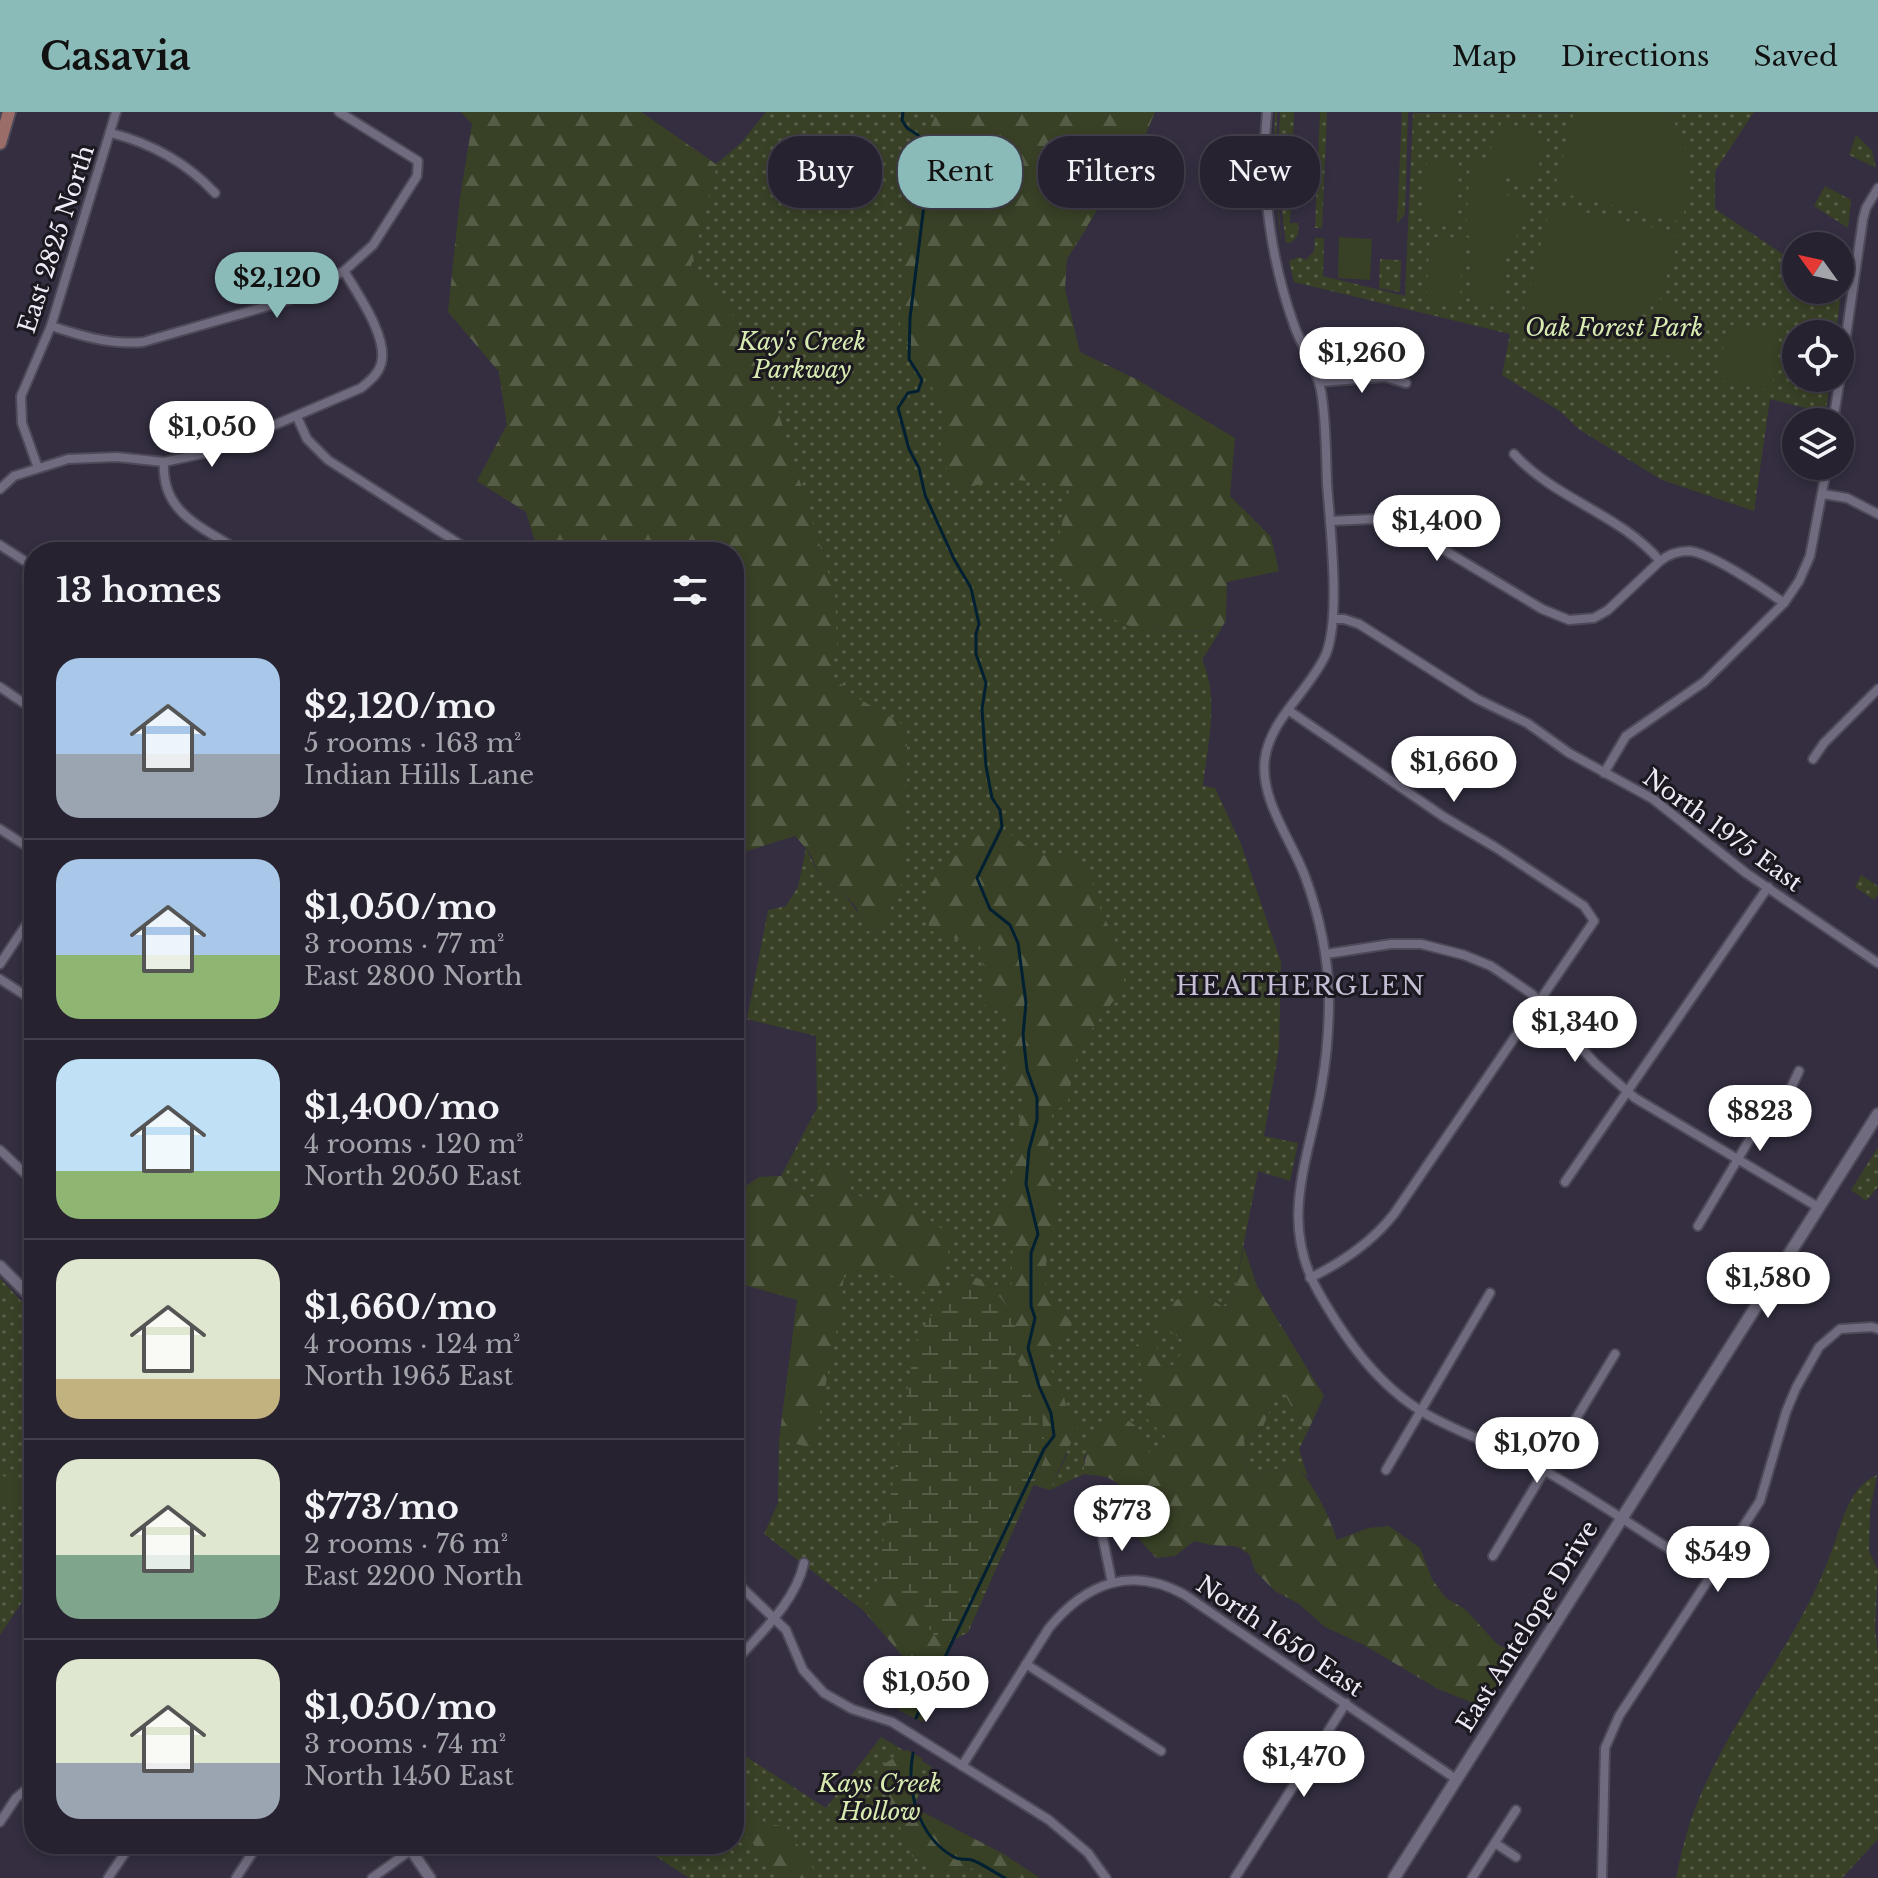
<!DOCTYPE html>
<html lang="en">
<head>
<meta charset="utf-8">
<style>
	body { margin:0; font-family:"Libre Baskerville",serif; background:#332f3c; color:#f1f3f6; height:100vh; display:flex; flex-direction:column; font-size:30px; white-space:nowrap }
	* { box-sizing:border-box; margin:0 }
	p { font-size:26px; color:#a4a4ab }
	.icon { flex:none; width:44px; height:44px; fill:none; stroke:currentColor; stroke-width:2; stroke-linecap:round; stroke-linejoin:round }
	.map { position:relative; flex:1; overflow:hidden }
	.details { position:absolute; left:24px; top:430px; width:720px; height:1312px; display:flex; flex-direction:column; background:#272230; border-radius:32px; box-shadow:0 4px 12px #0003,0 0 0 2px #433f4c }
	.details>* { flex:none }
	.guide { position:absolute; left:768px; top:24px; width:760px; height:72px; display:flex; gap:16px }
	.needle { width:52px; rotate:303deg }
	.fabs { position:absolute; left:1782px; top:120px; display:grid; gap:16px }
	.fabs a { display:grid; place-items:center; width:72px; height:72px; border-radius:50%; background:#272230; box-shadow:0 4px 12px #0003,0 0 0 2px #433f4c; font-size:40px }
	.price { position:absolute; translate:-50% -68px; padding:0 18px; border-radius:28px; background:#fff; color:#222; font-size:26px; line-height:52px; filter:drop-shadow(0 2px 4px #0008) }
	.price::after { content:''; position:absolute; left:50%; top:48px; width:24px; height:18px; margin-left:-12px; background:inherit; clip-path:polygon(0 0,100% 0,50% 100%) }
	.price.current { background:#8bbbb9; color:#111 }
	ul { padding:0; list-style:none }
	li { display:flex; align-items:center; gap:24px; height:200px; padding:0 32px }
	li+li { border-top:2px solid #433f4c }
	li span { display:grid; place-items:center; flex:none; width:224px; height:160px; border-radius:24px; color:#555 }
	li>.icon { margin-inline-start:auto }
	span .icon { width:96px; height:96px; fill:#fffc; stroke-width:1 }
	li b { font-size:34px }
	h2 { display:flex; justify-content:space-between; align-items:center; height:96px; padding:0 32px; font-size:34px }
	.pill { padding:0 28px; border-radius:32px; background:#272230; box-shadow:0 4px 12px #0003,0 0 0 2px #433f4c; font-size:28px; line-height:72px }
	.pill.current { background:#8bbbb9; color:#111 }
	header { display:flex; align-items:center; gap:48px; box-sizing:border-box; height:112px; padding:0 40px; background:#8bbbb9; color:#111 }
	header strong { font-size:38px }
	nav { display:flex; gap:44px; margin-inline-start:auto; font-size:28px }
	.map>svg:first-child { display:block }
</style>
</head>
<body>
<header>
<strong>Casavia</strong>
<nav><a>Map</a><a>Directions</a><a>Saved</a></nav>
</header>
<div class="map">
<svg width="1878" height="1766" viewBox="0 0 1878 1766">
	<defs>
		<pattern id="green-dots" width="8" height="8" patternUnits="userSpaceOnUse" patternTransform="scale(2)"><rect width="8" height="8" fill="#384126"/><path d="M2 2h.1M6 6h.1" fill="none" stroke="#555d46" stroke-width="1.8" stroke-linecap="round"/></pattern>
		<pattern id="forest-firs" width="22" height="20" patternUnits="userSpaceOnUse" patternTransform="scale(2)"><rect width="22" height="20" fill="#384126"/><path d="M5 1l3.5 6h-7zM16 11l3.5 6h-7z" fill="#555d46"/></pattern>
		<pattern id="wetland-marsh" width="20" height="14" patternUnits="userSpaceOnUse" patternTransform="scale(2)"><rect width="20" height="14" fill="#384126"/><path d="M1 5h8M5 5V1M11 12h8M15 12V8" fill="none" stroke="#555d46"/></pattern>
	</defs>
	<rect width="100%" height="100%" fill="#342e40"/>
	<!-- green -->
	<g fill="url(#green-dots)">
		<path d="M549 0H641L716 52 741 31 766 0H1108L1092 107 1010 239 1146 520 1220 519 1202 548C1220 585 1207 635 1203 674L1215 676 1241 732 1281 850 1279 935 1264 1024 1298 1031 1290 1069 1258 1059 1235 1176 1223 1195 1208 1186 1217 1376 1483 1595 1088 1337 1084 1345V1362L1050 1378 1068 1341 1045 1346 968 1520 952 1529 898 1598 910 1570 913 1556 864 1499 764 1422 778 1391 779 1328 872 1088 852 1082 845 1059 816 1061 817 1084 805 1086 781 1064 817 996 816 924 747 907 768 798 786 794 798 775 806 736 821 767 844 782 877 826 895 785 760 703 734 440 477 369 507 313 499 261Z"/>
		<polygon points="1275,0 1277,0 1276,55 1281,130 1273,57"/>
		<path d="M1280 0H1294L1290 111H1298C1300 120 1297 127 1290 131H1286C1280 88 1277 44 1280 0Z"/>
		<polygon points="1320,0 1327,0 1322,116 1315,116"/>
		<polygon points="1402,0 1408,0 1405,102 1397,112"/>
		<polygon points="1754,0 1715,59 1715,97 1796,151 1796,178 1840,178 1840,150 1845,148 1836,222 1796,222 1796,266 1830,266 1826,301 1770,287 1754,399 1662,368 1580,318 1561,300 1502,263 1510,222 1294,170 1289,149 1299,145 1306,148 1314,139 1315,126 1324,126 1323,164 1405,184 1413,1"/>
		<polygon points="1856,23 1872,39 1876,56 1849,43"/>
		<polygon points="1825,74 1851,88 1848,116 1814,94"/>
		<polygon points="1380,147 1401,148 1400,180 1379,176"/>
		<polygon points="1861,763 1878,774 1878,782 1874,788 1855,775"/>
		<polygon points="1878,1035 1878,1075 1866,1089 1851,1078"/>
		<polygon points="0,1166 34,1203 34,1472 0,1523"/>
		<polygon points="1280,1273 1307,1321 1299,1337 1308,1366 1296,1353 1248,1363 1244,1327 1262,1317"/>
		<path d="M1877 1363 1870 1399 1869 1439 1878 1458 1875 1516 1878 1544V1727L1842 1766H1676C1683 1732 1690 1705 1705 1673 1741 1592 1802 1523 1832 1438 1842 1410 1849 1375 1877 1363Z"/>
		<polygon points="881,1625 932,1655 903,1718 966,1754 997,1766 689,1766 637,1732 734,1732 734,1637 826,1696"/>
	</g>
	<!-- forest -->
	<g fill="url(#forest-firs)">
		<polygon points="461,0 641,0 717,53 690,158 731,200 762,248 835,482 837,532 831,564 856,585 907,615 907,661 902,715 907,739 902,771 877,826 866,817 856,795 844,782 821,767 810,741 795,724 734,743 734,440 538,440 526,400 477,369 507,313 500,261 448,200 460,85 472,12"/>
		<path d="M937 0H1155L1145 24 1067 145 1065 177 1080 240 1136 267 1235 326 1230 384 1271 425 1279 459 1227 470 1226 508 1220 519 1145 520 1100 502 1054 447 1070 375C1033 369 997 361 962 379L949 364 939 326 946 300 900 219 905 74Z"/>
		<path d="M984 718 1013 723 1037 744 1071 740 1091 766 1101 798 1120 839 1125 874 1085 926 1074 953 1068 989 1052 1003 1046 1050 1055 1079V1112L1047 1136 1045 1183 1073 1211 1058 1232 1043 1243 1063 1281 1068 1302 1078 1315 1050 1378 1027 1371 944 1200 953 1175 964 1161 1011 1179 1013 1129 991 1115V1104L1009 1084 1023 984C997 960 1007 936 1012 904L984 894 985 863 980 834 928 818 931 797 928 778 939 759Z"/>
		<path d="M830 1054 845 1059 852 1082 872 1088 892 1081 952 1124 941 1172 930 1183C892 1162 888 1156 844 1163L840 1201 813 1336 779 1328 797 1188 734 1170V1082L759 1065 781 1064 805 1086 816 1084 815 1061Z"/>
		<path d="M1244 1135 1257 1174 1324 1284 1307 1321 1280 1274 1262 1317 1244 1327 1248 1363 1296 1353C1315 1375 1328 1401 1337 1428L1368 1416 1389 1414 1420 1436 1432 1467 1445 1485 1466 1498 1498 1533 1516 1541 1483 1595 1438 1577 1364 1533 1325 1515 1299 1492 1275 1479 1255 1459 1247 1435 1211 1433 1194 1429 1175 1444 1156 1446C1135 1422 1117 1406 1119 1372L1107 1365 1084 1362C1084 1331 1102 1283 1139 1317 1149 1326 1145 1336 1152 1346L1165 1334 1166 1325 1144 1304 1151 1291 1145 1276 1147 1268 1134 1236 1145 1223 1155 1226 1161 1252 1167 1257 1175 1251 1187 1232 1161 1212 1176 1188 1201 1181 1223 1195 1235 1176Z"/>
		<polygon points="876,1475 925,1494 934,1506 929,1516 936,1525 952,1529 923,1610 898,1598 910,1570 913,1556 864,1499"/>
		<polygon points="907,1638 922,1646 913,1695 1002,1741 1040,1766 997,1766 966,1754 940,1763 912,1744 891,1693 882,1653"/>
		<path d="M734 1653 745 1663 751 1678 742 1686 738 1697 761 1706 767 1716 775 1713 786 1715 814 1758 815 1766H775C767 1747 750 1726 734 1712Z"/>
	</g>
	<!-- wetland -->
	<path fill="url(#wetland-marsh)" d="M964 1171 981 1174 1000 1185 1010 1198 1017 1220 1015 1240 1029 1281 1042 1299 1045 1346 968 1520 952 1529 936 1525 929 1516 934 1506 925 1494 876 1475 915 1232C926 1207 942 1188 964 1171Z"/>
	<!-- pitch -->
	<g fill="#384126">
		<path d="M1574 0H1668C1693 40 1696 66 1681 110L1561 81 1556 72Z"/>
		<polygon points="1502,9 1547,26 1535,67 1526,72 1503,63 1502,82 1522,86 1528,95 1511,140 1506,139 1503,193 1470,192 1473,126 1466,123 1470,49 1486,49"/>
		<polygon points="1427,48 1459,48 1456,114 1423,113"/>
		<path d="M1557 94 1678 121C1668 207 1598 241 1518 222L1549 99Z"/>
		<polygon points="1339,125 1372,127 1370,168 1338,166"/>
		<polygon points="1430,125 1463,126 1460,191 1426,190"/>
		<polygon points="1658,186 1704,207 1684,250 1639,230"/>
		<polygon points="1728,213 1780,218 1772,279 1722,269 1718,261"/>
		<polygon points="0,1362 28,1380 16,1398 0,1388"/>
	</g>
	<g fill="none" stroke-linecap="round" stroke-linejoin="round">
		<!-- stream -->
		<g stroke="#022032" stroke-width="3">
			<polyline points="903,0 902,8 907,16 918,23 929,53 910,206 909,247 922,268 918,279 908,281 898,296 909,337 919,356 925,383 954,447 971,476 979,512 976,522 976,542 986,571 982,597 986,654 992,686 1000,698 1002,715 977,766 990,797 1010,813 1018,831 1026,891 1023,923 1027,958 1037,986 1037,1008 1029,1038 1026,1072 1038,1122 1031,1141 1031,1194 1035,1206 1028,1236 1039,1274 1051,1301 1054,1324 1044,1337 916,1606"/>
			<path d="M913 1641C906 1678 918 1725 954 1745 960 1749 965 1746 972 1748 983 1752 995 1761 1005 1766"/>
		</g>
		<!-- minor casing -->
		<g stroke="#4e4958" stroke-width="12">
			<g id="minor">
				<path d="M1267 0C1260 70 1270 146 1294 213 1302 236 1319 259 1322 285 1326 313 1326 342 1327 371 1330 414 1341 505 1326 542 1310 578 1271 606 1265 646 1259 688 1293 730 1306 767 1320 806 1328 845 1329 885 1329 914 1327 943 1322 971 1310 1046 1277 1108 1319 1181 1346 1228 1378 1274 1426 1302 1461 1322 1500 1334 1535 1353 1595 1387 1653 1427 1711 1464"/>
				<path d="M111 21C150 31 187 51 215 81"/>
				<path d="M51 214C82 224 110 233 143 230L289 188 344 159 373 133 417 64 418 49 339 0"/>
				<polyline points="1840,266 1863,107 1866,96 1878,76"/>
				<polyline points="1319,270 1385,265 1406,271"/>
				<polyline points="297,305 307,327 328,348 472,440"/>
				<polyline points="1833,310 1840,266"/>
				<path d="M1514 342C1555 387 1620 402 1660 449"/>
				<path d="M164 350C161 402 203 415 241 440"/>
				<polyline points="38,356 22,311 21,284 51,214 116,0"/>
				<path d="M0 377 14 364 68 347 117 345 164 350 211 340 361 276C368 270 378 263 381 252 389 226 357 181 344 159"/>
				<polyline points="1823,382 1847,386 1878,402"/>
				<path d="M1330 409 1372 407 1401 412 1542 497 1569 508 1594 506 1608 498 1660 449C1669 442 1678 439 1689 439 1710 440 1766 478 1784 491"/>
				<polyline points="0,433 34,455"/>
				<polyline points="1333,507 1344,507 1359,512 1477,587 1527,611 1569,641 1653,687 1746,761 1878,851"/>
				<polyline points="0,575 34,598"/>
				<path d="M1288 598 1444 705 1495 735 1584 794 1594 809 1394 1102C1371 1131 1343 1150 1310 1166"/>
				<polyline points="1813,647 1824,631 1878,577"/>
				<polyline points="1604,661 1626,624 1704,570 1784,491 1799,469 1810,444 1827,354"/>
				<polyline points="0,717 34,739"/>
				<polyline points="1326,842 1391,832 1421,832 1464,843 1491,854 1532,882 1595,951 1635,986 1818,1095"/>
				<polyline points="0,852 34,801"/>
				<polyline points="0,867 34,889"/>
				<polyline points="734,927 739,947 734,971"/>
				<polyline points="0,1038 34,1070"/>
				<polyline points="1565,1070 1768,775"/>
				<polyline points="1698,1114 1751,1025 1790,978 1799,959"/>
				<polyline points="1386,1358 1490,1181"/>
				<polyline points="1101,1417 1112,1471"/>
				<polyline points="1493,1444 1615,1242"/>
				<polyline points="734,1468 786,1518 803,1558 824,1581 852,1597 892,1610 1049,1708 1088,1741 1106,1766"/>
				<path d="M734 1551C760 1521 795 1491 804 1451"/>
				<polyline points="1026,1552 1161,1639"/>
				<polyline points="29,1598 34,1621"/>
				<path d="M962 1654 1049 1516C1086 1471 1132 1453 1185 1483L1456 1667"/>
				<polyline points="0,1710 16,1686 34,1671"/>
				<polyline points="1495,1731 1516,1745"/>
				<polyline points="108,1766 131,1732"/>
				<polyline points="236,1766 258,1732"/>
				<polyline points="372,1766 411,1738"/>
				<polyline points="1235,1766 1346,1591"/>
				<polyline points="1472,1766 1516,1698"/>
				<polyline points="1602,1766 1605,1636 1619,1604 1760,1389 1786,1300 1796,1276 1819,1235 1840,1217 1872,1215 1878,1217"/>
			</g>
		</g>
		<!-- tertiary casing -->
		<g stroke="#4e4958" stroke-width="14">
			<g id="tertiary">
				<polyline points="0,1154 34,1188"/>
				<polyline points="407,1732 430,1766"/>
			</g>
		</g>
		<!-- secondary casing -->
		<g stroke="#4e4958" stroke-width="15">
			<polyline id="secondary" points="1394,1766 1878,1002"/>
		</g>
		<!-- primary casing -->
		<g stroke="#4e4958" stroke-width="16">
			<polyline id="primary" points="0,31 9,0"/>
		</g>
		<!-- minor -->
		<use href="#minor" stroke="#716b7f" stroke-width="8"/>
		<!-- tertiary -->
		<use href="#tertiary" stroke="#716b7f" stroke-width="10"/>
		<!-- secondary -->
		<use href="#secondary" stroke="#716b7f" stroke-width="11"/>
		<!-- primary -->
		<use href="#primary" stroke="#9a6d68" stroke-width="12"/>
	</g>
	<g text-anchor="middle" dominant-baseline="central" stroke-width="6" stroke-linejoin="round" paint-order="stroke">
		<!-- street labels -->
		<g font-size="24" fill="#eeeaf6" stroke="#1b1820">
			<text transform="translate(56 127) rotate(-72)">East 2825 North</text>
			<text transform="translate(1723 718) rotate(36)">North 1975 East</text>
			<text transform="translate(1527 1514) rotate(-58)">East Antelope Drive</text>
			<text transform="translate(1280 1524) rotate(34)">North 1650 East</text>
		</g>
		<!-- park labels -->
		<g font-size="24" font-style="italic" fill="#d7ebb1" stroke="#1b1820">
			<text x="1614" y="215">Oak Forest Park</text>
			<text x="802" y="229">Kay's Creek<tspan x="802" dy="28">Parkway</tspan></text>
			<text x="880" y="1671">Kays Creek<tspan x="880" dy="28">Hollow</tspan></text>
		</g>
		<!-- neighbourhood labels -->
		<g font-size="26" letter-spacing="2" fill="#c5bed5" stroke="#1b1820">
			<text x="1301" y="874">HEATHERGLEN</text>
		</g>
	</g>
</svg>
<div class="fabs">
<a><svg class="needle" viewBox="-14 -14 28 28"><path d="M0-13l5 13h-10z" fill="#e53935"/><path d="M0 13l5-13h-10z" fill="#a4a4ab"/></svg></a>
<a><svg class="icon" aria-label="locate" viewBox="0 0 24 24"><circle cx="12" cy="12" r="6"/><path d="M12 2v4M12 18v4M2 12h4M18 12h4"/></svg></a>
<a><svg class="icon" aria-label="layers" viewBox="0 0 24 24"><path d="M12 4l9 5-9 5-9-5zM3 14l9 5 9-5"/></svg></a>
</div>
<b class="price current" style="left:277px;top:208px">$2,120</b>
<b class="price" style="left:1362px;top:283px">$1,260</b>
<b class="price" style="left:212px;top:357px">$1,050</b>
<b class="price" style="left:1437px;top:451px">$1,400</b>
<b class="price" style="left:1454px;top:692px">$1,660</b>
<b class="price" style="left:1575px;top:952px">$1,340</b>
<b class="price" style="left:1760px;top:1041px">$823</b>
<b class="price" style="left:1768px;top:1208px">$1,580</b>
<b class="price" style="left:1537px;top:1373px">$1,070</b>
<b class="price" style="left:1122px;top:1441px">$773</b>
<b class="price" style="left:1718px;top:1482px">$549</b>
<b class="price" style="left:926px;top:1612px">$1,050</b>
<b class="price" style="left:1304px;top:1687px">$1,470</b>
<div class="guide">
<a class="pill">Buy</a>
<a class="pill current">Rent</a>
<a class="pill">Filters</a>
<a class="pill">New</a>
</div>
<section class="details">
<h2>13 homes<svg class="icon" aria-label="filters" viewBox="0 0 24 24"><path d="M4 7h16M4 17h16"/><circle cx="9" cy="7" r="2"/><circle cx="15" cy="17" r="2"/></svg></h2>
<ul>
<li><span style="background:linear-gradient(#a9c7e8 60%,#9aa5b1 0)"><svg class="icon" aria-label="home" viewBox="0 0 24 24"><path d="M3 11l9-7 9 7M6 9v11h12V9"/></svg></span><div><b>$2,120/mo</b><p>5 rooms · 163 m²</p><p>Indian Hills Lane</p></div></li>
<li><span style="background:linear-gradient(#a9c7e8 60%,#8fb573 0)"><svg class="icon" aria-label="home" viewBox="0 0 24 24"><path d="M3 11l9-7 9 7M6 9v11h12V9"/></svg></span><div><b>$1,050/mo</b><p>3 rooms · 77 m²</p><p>East 2800 North</p></div></li>
<li><span style="background:linear-gradient(#bfe0f5 70%,#8fb573 0)"><svg class="icon" aria-label="home" viewBox="0 0 24 24"><path d="M3 11l9-7 9 7M6 9v11h12V9"/></svg></span><div><b>$1,400/mo</b><p>4 rooms · 120 m²</p><p>North 2050 East</p></div></li>
<li><span style="background:linear-gradient(#dfe7d0 75%,#c2b280 0)"><svg class="icon" aria-label="home" viewBox="0 0 24 24"><path d="M3 11l9-7 9 7M6 9v11h12V9"/></svg></span><div><b>$1,660/mo</b><p>4 rooms · 124 m²</p><p>North 1965 East</p></div></li>
<li><span style="background:linear-gradient(#dfe7d0 60%,#7fa58c 0)"><svg class="icon" aria-label="home" viewBox="0 0 24 24"><path d="M3 11l9-7 9 7M6 9v11h12V9"/></svg></span><div><b>$773/mo</b><p>2 rooms · 76 m²</p><p>East 2200 North</p></div></li>
<li><span style="background:linear-gradient(#dfe7d0 65%,#9aa5b1 0)"><svg class="icon" aria-label="home" viewBox="0 0 24 24"><path d="M3 11l9-7 9 7M6 9v11h12V9"/></svg></span><div><b>$1,050/mo</b><p>3 rooms · 74 m²</p><p>North 1450 East</p></div></li>
</ul>
</section>
</div>
</body>
</html>
